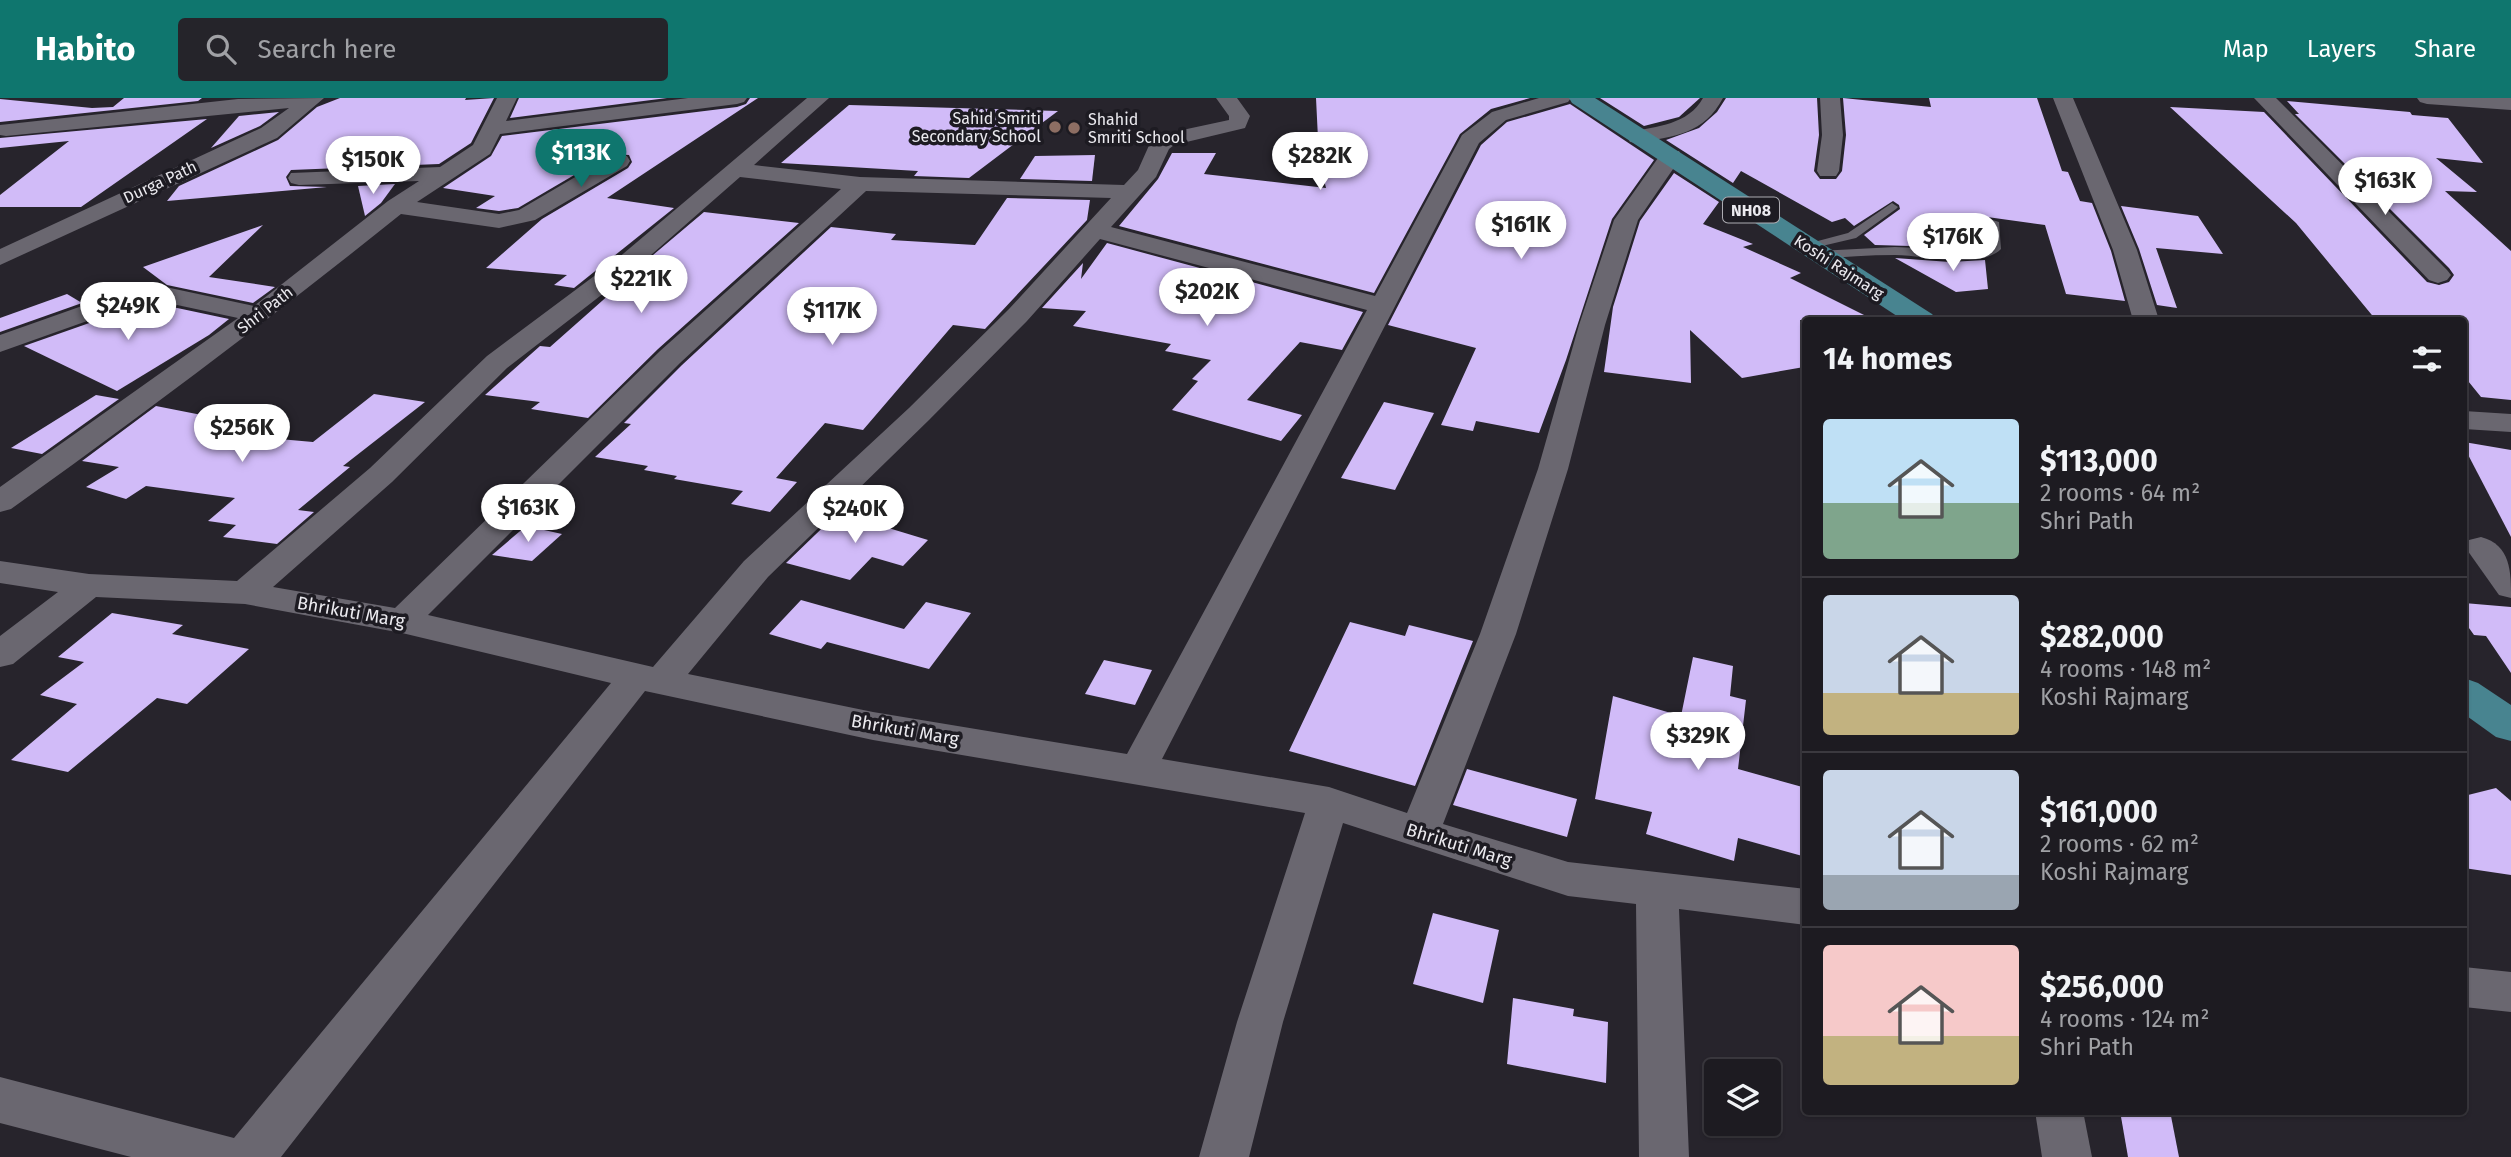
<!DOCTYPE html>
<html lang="en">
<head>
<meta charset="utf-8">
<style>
	body { margin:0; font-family:"Fira Sans",sans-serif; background:#25242a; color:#f1f3f6; height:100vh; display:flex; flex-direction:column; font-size:26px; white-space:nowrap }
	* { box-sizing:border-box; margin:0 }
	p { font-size:23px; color:#a0a1a5 }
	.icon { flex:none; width:38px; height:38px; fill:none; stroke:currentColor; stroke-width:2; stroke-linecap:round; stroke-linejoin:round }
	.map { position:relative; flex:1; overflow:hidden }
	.details { position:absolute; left:1802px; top:219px; width:665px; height:798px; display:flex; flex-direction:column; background:#1d1b21; border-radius:7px; box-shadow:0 2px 5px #0004,0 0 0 2px #3b393f }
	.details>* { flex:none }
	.controls { position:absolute; left:1704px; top:961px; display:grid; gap:14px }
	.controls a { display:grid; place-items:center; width:77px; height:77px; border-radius:7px; background:#1d1b21; box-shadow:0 2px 5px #0004,0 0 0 2px #3b393f; font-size:35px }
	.price { position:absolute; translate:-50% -60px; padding:0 16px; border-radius:24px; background:#fff; color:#222; font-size:23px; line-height:46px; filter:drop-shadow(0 2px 4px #0008) }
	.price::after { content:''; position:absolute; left:50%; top:42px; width:21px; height:16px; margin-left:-10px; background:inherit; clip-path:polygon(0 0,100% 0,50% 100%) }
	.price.active { background:#0f766e; color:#fff }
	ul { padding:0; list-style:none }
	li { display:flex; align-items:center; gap:21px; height:175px; padding:0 21px }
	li+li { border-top:2px solid #3b393f }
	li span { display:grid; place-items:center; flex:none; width:196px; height:140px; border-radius:7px; color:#555 }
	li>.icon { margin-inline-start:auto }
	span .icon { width:84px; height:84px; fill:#fffc; stroke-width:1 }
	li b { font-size:30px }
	h2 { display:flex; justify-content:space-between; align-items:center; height:84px; padding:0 21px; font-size:30px }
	header { display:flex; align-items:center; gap:42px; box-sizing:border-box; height:98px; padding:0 35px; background:#0f766e; color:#fff }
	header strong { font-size:33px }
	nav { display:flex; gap:38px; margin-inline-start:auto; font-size:24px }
	.search { width:490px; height:63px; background:#25242a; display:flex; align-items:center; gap:18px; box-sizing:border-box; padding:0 24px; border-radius:7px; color:#a0a1a5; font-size:26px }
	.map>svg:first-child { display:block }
</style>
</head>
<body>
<header>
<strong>Habito</strong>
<div class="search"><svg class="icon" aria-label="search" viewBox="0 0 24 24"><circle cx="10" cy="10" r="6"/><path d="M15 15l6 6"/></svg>Search here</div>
<nav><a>Map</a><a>Layers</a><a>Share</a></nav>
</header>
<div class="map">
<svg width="2511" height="1059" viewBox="0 0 2511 1059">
	<rect width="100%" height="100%" fill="#27242c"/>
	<!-- building -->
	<g fill="#d1bbf8">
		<polygon points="124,0 202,0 198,3 0,24 0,1 92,10 113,9"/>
		<polygon points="340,0 466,0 465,2 494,0 471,45 439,66 291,72 286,79 290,88 327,89 167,103 179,88 278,42 317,9"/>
		<polygon points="519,0 667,0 510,20"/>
		<polygon points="750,0 758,0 607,100 674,110 574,190 554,187 567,177 486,170 542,121 628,70 632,64 629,57 610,56 518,110 499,113 476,110 495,98 443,90 491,58 502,38 737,9 746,6"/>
		<polygon points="1316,0 1530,0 1491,11 1460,36 1374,195 1119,128 1158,81 1172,55 1216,55 1204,76 1326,90 1319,61"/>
		<polygon points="1600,0 1700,0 1679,19 1644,28"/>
		<polygon points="1726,0 1817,0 1819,37 1814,73 1820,81 1836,81 1842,73 1846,37 1843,0 1931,9 1929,0 2037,0 2062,73 2068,74 2080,103 2092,105 2111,153 2125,203 2066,196 2045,127 1980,118 1982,150 1875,147 1864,137 1900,111 1899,107 1893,103 1854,128 1845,120 1832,124 1741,73 1733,85 1666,42 1699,30 1717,14"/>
		<polygon points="2287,3 2410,14 2412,17 2448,20 2483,65 2436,60 2477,94 2445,93 2511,153 2511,302 2481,299 2464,278 2464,222 2376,222 2296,125 2170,9 2264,14 2427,184 2439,187 2449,184 2454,177 2449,170 2295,16 2299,16"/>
		<polygon points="1570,6 1654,62 1612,121 1566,262 1539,335 1476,323 1473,333 1441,327 1476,250 1388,227 1481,47 1507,24"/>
		<polygon points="849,7 1058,13 969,80 914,78 918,73 781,65"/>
		<polygon points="279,14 260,28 211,50 239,18"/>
		<polygon points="207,21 81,109 0,109 0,97 69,43 0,50 0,40"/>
		<polygon points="1095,57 1092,83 1020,81 1035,58"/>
		<polygon points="1674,75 1719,104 1703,126 1753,146 1743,149 1801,175 1790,180 1874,222 1800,222 1804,269 1742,280 1690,232 1691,285 1604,274 1613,209 1640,123"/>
		<polygon points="395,86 381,105 365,118 358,88"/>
		<polygon points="1007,100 1090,102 1087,122 985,231 953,227 863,332 825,325 776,380 797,384 770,414 731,406 743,393 674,381 677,378 644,372 648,368 595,359 631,326 624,325 682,267 831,129 896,136 891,142 975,147"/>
		<polygon points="2121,108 2198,118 2223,156 2156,150 2177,210 2157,207 2139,151"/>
		<polygon points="704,114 799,125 658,251 588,320 531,311 540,304 485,297 540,248 550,249 611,195 608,195"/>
		<polygon points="263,127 209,179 275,189 253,205 167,187 143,169"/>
		<polygon points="1107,145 1363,214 1342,252 1300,244 1247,302 1302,317 1281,343 1172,312 1198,283 1192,281 1211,262 1165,253 1171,246 1073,228 1086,213 1042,210 1083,165 1081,181"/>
		<polygon points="1895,160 1950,164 1985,162 1988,191 1956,194"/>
		<polygon points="67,196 82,205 0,234 0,220"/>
		<polygon points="149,204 229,221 209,237 117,293 24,248"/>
		<polygon points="374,296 425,304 343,368 350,369 298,412 314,414 277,446 223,439 236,427 208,423 235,400 146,388 126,401 86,389 119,369 82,363 156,308 222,321 215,325 226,327 214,335 313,344"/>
		<polygon points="96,297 119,301 42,356 11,350"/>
		<polygon points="1384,304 1434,315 1395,392 1341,380"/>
		<polygon points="2464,344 2511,352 2511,439 2464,349"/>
		<polygon points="844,409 879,418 872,425 928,442 903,468 872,459 850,482 786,465"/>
		<polygon points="526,428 562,436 532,463 492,457"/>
		<polygon points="801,502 904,531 926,504 971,515 929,571 827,544 821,551 769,536"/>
		<polygon points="2464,505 2511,509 2511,575 2486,538 2474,537 2464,523"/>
		<polygon points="112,515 183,527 172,536 249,551 187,606 157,600 68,674 11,662 77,606 40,597 84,564 58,559"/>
		<polygon points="1350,524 1405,538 1409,527 1473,543 1415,688 1289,653"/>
		<polygon points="1693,559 1733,568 1730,598 1746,602 1738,671 1806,690 1806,759 1738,740 1734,763 1646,736 1652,714 1595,701 1613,598 1681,618"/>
		<polygon points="1104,562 1152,572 1135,607 1085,596"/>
		<polygon points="1467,671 1577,701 1567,739 1453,707"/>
		<polygon points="2496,690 2511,703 2511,777 2464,770 2464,698"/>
		<polygon points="1433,815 1499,832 1483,905 1413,886"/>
		<polygon points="1513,900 1574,911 1573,918 1608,924 1606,985 1507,966"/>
		<polygon points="2120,1013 2170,1013 2179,1059 2128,1059"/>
	</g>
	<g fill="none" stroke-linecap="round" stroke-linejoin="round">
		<!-- service -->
		<g fill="#6a6770" fill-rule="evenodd">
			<polygon points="1892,105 1898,109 1896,111 1856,140 1805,152 1799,148 1848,135"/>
			<path d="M1989 121 1999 124 2001 151C1980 172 1923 157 1895 157 1869 157 1843 159 1818 161L1812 157 1818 153 1895 149 1983 153 1989 149Z"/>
		</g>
		<!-- minor -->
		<g fill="#6a6770" fill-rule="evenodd">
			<polygon points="324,0 277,40 0,167 0,151 261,30 289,10 6,38 0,37 0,27 238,1"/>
			<path d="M497 0H517L506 23 688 0H747L744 4 737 6 500 36 490 56 417 104 499 116 519 112 611 58H627L630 63 627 68 535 122 499 130 401 116C274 218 144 316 11 411L0 414V389L238 220 149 201 0 254V237L147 185 254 208 388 103 419 83 299 87 291 85 288 80 291 75 440 69 473 47Z"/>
			<path d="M807 0H829L754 67 860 79 1124 87 1138 72 1151 43 1159 37 1229 22V18L1216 0H1237L1250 18 1245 30 1174 47 1169 51 1156 79 1111 129 1375 198 1462 37 1492 14 1539 0H1571L1568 4 1506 22 1479 45 1162 661 1329 689 1407 715 1480 536 1538 371 1579 227 1614 122 1663 53H1679L1682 58 1638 122 1605 227 1568 371 1516 536 1443 726 1568 764 1806 791V827L1679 811 1689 1059H1639L1636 806 1568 798 1343 725 1283 924 1249 1059H1199L1237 924 1305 715 873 642 645 593 281 1059H131L0 1025V979L234 1040 611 585 402 535 245 506 96 499 13 566 0 569V538L58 494 0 485V463L89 476 237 483 370 370 487 258 617 161ZM740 79 841 91 660 253 395 510 273 489 392 384 507 270 635 171ZM866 93 1111 100 1009 211 909 310 744 463 653 569 428 517 680 265ZM1100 141 1367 212 1127 656 873 614 688 576 768 479 929 322 1027 223Z"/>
			<path d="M1703 0H1723C1704 36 1675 38 1638 45L1630 44 1627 39 1630 34C1657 28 1688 27 1703 0Z"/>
			<polygon points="1820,0 1840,0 1843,37 1839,73 1836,78 1820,78 1817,73 1822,37"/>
			<polygon points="2053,0 2073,0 2137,152 2159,222 2133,222 2113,152"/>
			<polygon points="2254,0 2276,0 2447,172 2451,177 2447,182 2438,185 2429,182"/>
			<polygon points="2417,0 2511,0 2511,12 2427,6 2420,4"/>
			<polygon points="2464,313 2511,316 2511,334 2464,331"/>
			<path d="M2481 439C2511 447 2511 474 2511 500L2499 497 2465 449 2469 442Z"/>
			<polygon points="2464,869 2511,874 2511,914 2464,909"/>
			<polygon points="2035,1013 2083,1013 2092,1059 2042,1059"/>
		</g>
		<!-- primary -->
		<g fill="#488490" fill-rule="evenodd">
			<polygon points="1569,0 1595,0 1932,216 1937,222 1903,222 1572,5"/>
			<polygon points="2464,580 2478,585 2511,607 2511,643 2496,639 2464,616"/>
		</g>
	</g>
	<!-- markers -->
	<g fill="#8d6e63" stroke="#1d1b22" stroke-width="2.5">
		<circle cx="1055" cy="29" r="7"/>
		<circle cx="1074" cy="30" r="7"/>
	</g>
	<g text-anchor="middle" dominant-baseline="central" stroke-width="7" stroke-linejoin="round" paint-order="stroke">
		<!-- far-poi labels -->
		<g font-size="16" fill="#ebeaef" stroke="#1d1b22" text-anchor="end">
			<text x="1041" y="20">Sahid Smriti<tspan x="1041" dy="18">Secondary School</tspan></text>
			<text x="1088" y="21" text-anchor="start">Shahid<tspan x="1088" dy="18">Smriti School</tspan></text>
		</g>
		<!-- far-street labels -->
		<g font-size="16" fill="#ebeaef" stroke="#1d1b22">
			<text transform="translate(160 84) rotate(-25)">Durga Path</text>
			<text transform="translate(1839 169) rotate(33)">Koshi Rajmarg</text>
			<text transform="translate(265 212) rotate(-38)">Shri Path</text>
		</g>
		<!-- shield labels -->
		<rect fill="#1d1b22" stroke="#adacb2" stroke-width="2" x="1723" y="99.5" width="56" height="25" rx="5"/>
		<g font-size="16" font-weight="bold" fill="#ebeaef">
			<text x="1751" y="112">NH08</text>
		</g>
		<!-- street labels -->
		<g font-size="18" fill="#ebeaef" stroke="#1d1b22">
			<text transform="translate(351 514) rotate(10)">Bhrikuti Marg</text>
			<text transform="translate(905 632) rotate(10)">Bhrikuti Marg</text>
			<text transform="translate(1459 747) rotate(17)">Bhrikuti Marg</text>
		</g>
	</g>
</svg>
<div class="controls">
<a><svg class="icon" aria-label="layers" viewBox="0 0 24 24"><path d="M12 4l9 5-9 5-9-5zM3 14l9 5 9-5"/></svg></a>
</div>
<b class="price active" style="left:581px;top:91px">$113K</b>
<b class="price" style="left:1320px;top:94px">$282K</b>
<b class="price" style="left:373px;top:98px">$150K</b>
<b class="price" style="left:2385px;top:119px">$163K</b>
<b class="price" style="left:1521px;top:163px">$161K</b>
<b class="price" style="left:1953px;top:175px">$176K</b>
<b class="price" style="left:641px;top:217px">$221K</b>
<b class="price" style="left:1207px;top:230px">$202K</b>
<b class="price" style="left:128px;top:244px">$249K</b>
<b class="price" style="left:832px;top:249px">$117K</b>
<b class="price" style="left:242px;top:366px">$256K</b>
<b class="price" style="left:528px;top:446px">$163K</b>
<b class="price" style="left:855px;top:447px">$240K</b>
<b class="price" style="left:1698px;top:674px">$329K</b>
<section class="details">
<h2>14 homes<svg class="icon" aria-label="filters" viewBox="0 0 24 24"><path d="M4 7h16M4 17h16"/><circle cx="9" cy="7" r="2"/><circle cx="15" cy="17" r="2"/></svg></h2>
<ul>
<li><span style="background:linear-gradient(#bfe0f5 60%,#7fa58c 0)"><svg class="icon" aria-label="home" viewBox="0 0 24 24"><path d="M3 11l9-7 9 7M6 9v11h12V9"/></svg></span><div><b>$113,000</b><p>2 rooms · 64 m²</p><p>Shri Path</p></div></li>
<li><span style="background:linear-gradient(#c9d6e8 70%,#c2b280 0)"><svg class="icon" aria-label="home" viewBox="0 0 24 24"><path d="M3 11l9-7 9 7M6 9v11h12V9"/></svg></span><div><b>$282,000</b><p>4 rooms · 148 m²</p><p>Koshi Rajmarg</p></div></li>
<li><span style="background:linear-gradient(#c9d6e8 75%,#9aa5b1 0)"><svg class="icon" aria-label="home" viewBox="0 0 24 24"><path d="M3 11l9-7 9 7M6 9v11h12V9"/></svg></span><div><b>$161,000</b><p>2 rooms · 62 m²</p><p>Koshi Rajmarg</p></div></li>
<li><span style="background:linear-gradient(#f6c9c9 65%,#c2b280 0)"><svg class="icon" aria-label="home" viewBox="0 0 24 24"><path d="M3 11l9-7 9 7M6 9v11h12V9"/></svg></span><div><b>$256,000</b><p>4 rooms · 124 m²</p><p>Shri Path</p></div></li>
</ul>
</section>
</div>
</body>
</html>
